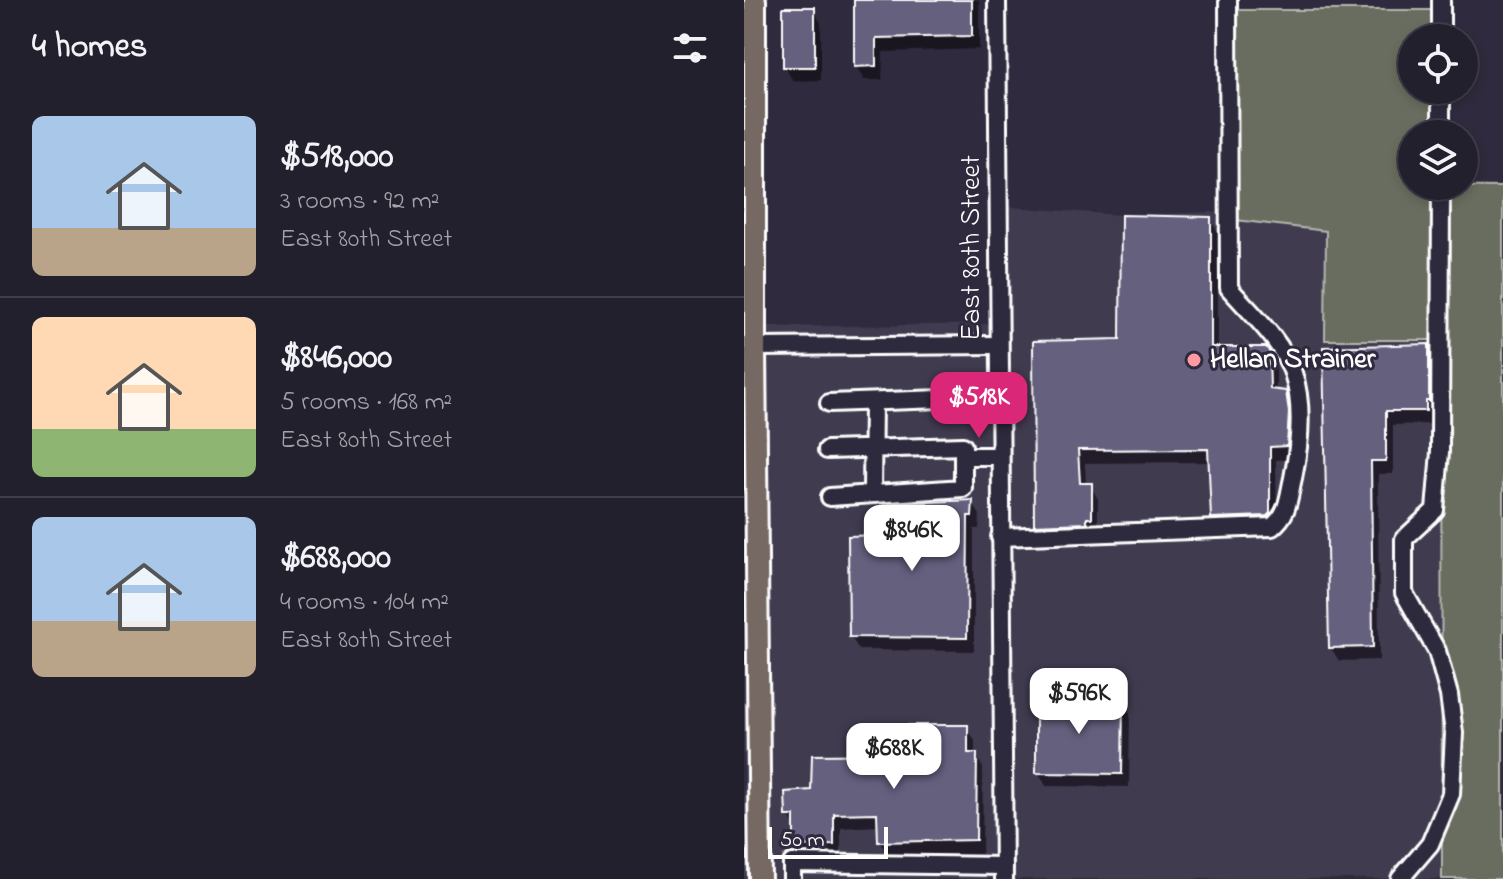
<!DOCTYPE html>
<html lang="en">
<head>
<meta charset="utf-8">
<style>
	body { margin:0; font-family:"Indie Flower",sans-serif; background:#2b2836; color:#f1f3f6; height:100vh; display:flex; flex-direction:column; font-size:30px; white-space:nowrap }
	* { box-sizing:border-box; margin:0 }
	p { font-size:26px; color:#a3a3aa }
	.icon { flex:none; width:44px; height:44px; fill:none; stroke:currentColor; stroke-width:2; stroke-linecap:round; stroke-linejoin:round }
	.map { position:relative; flex:1; overflow:hidden }
	.side { display:flex; flex-direction:column; background:#23202e; width:744px }
	.side>* { flex:none }
	.fabs { position:absolute; left:654px; top:24px; display:grid; gap:16px }
	.fabs a { display:grid; place-items:center; width:80px; height:80px; border-radius:50%; background:#23202e; box-shadow:0 4px 12px #0003,0 0 0 2px #403e4a; font-size:40px }
	.scale { position:absolute; left:24px; bottom:20px; width:120px; box-sizing:border-box; padding-left:8px; border:4px solid #fff; border-top:0; font-size:22px; line-height:28px; white-space:nowrap; color:#fff; -webkit-text-stroke:6px #2f2a3d; paint-order:stroke }
	.price { position:absolute; translate:-50% -68px; padding:0 18px; border-radius:16px; background:#fff; color:#222; font-size:26px; line-height:52px; filter:drop-shadow(0 2px 4px #0008) }
	.price::after { content:''; position:absolute; left:50%; top:48px; width:24px; height:18px; margin-left:-12px; background:inherit; clip-path:polygon(0 0,100% 0,50% 100%) }
	.price.selected { background:#db2777; color:#fff }
	ul { padding:0; list-style:none }
	li { display:flex; align-items:center; gap:24px; height:200px; padding:0 32px }
	li+li { border-top:2px solid #403e4a }
	li span { display:grid; place-items:center; flex:none; width:224px; height:160px; border-radius:12px; color:#555 }
	li>.icon { margin-inline-start:auto }
	span .icon { width:96px; height:96px; fill:#fffc; stroke-width:1 }
	li b { font-size:34px }
	h2 { display:flex; justify-content:space-between; align-items:center; height:96px; padding:0 32px; font-size:34px }
	main { display:flex; flex:1; min-height:0 }
	.map>svg:first-child { display:block }
</style>
</head>
<body>
<main>
<section class="side">
<h2>4 homes<svg class="icon" aria-label="filters" viewBox="0 0 24 24"><path d="M4 7h16M4 17h16"/><circle cx="9" cy="7" r="2"/><circle cx="15" cy="17" r="2"/></svg></h2>
<ul>
<li><span style="background:linear-gradient(#a9c7e8 70%,#b9a48a 0)"><svg class="icon" aria-label="home" viewBox="0 0 24 24"><path d="M3 11l9-7 9 7M6 9v11h12V9"/></svg></span><div><b>$518,000</b><p>3 rooms · 92 m²</p><p>East 80th Street</p></div></li>
<li><span style="background:linear-gradient(#ffd9b3 70%,#8fb573 0)"><svg class="icon" aria-label="home" viewBox="0 0 24 24"><path d="M3 11l9-7 9 7M6 9v11h12V9"/></svg></span><div><b>$846,000</b><p>5 rooms · 168 m²</p><p>East 80th Street</p></div></li>
<li><span style="background:linear-gradient(#a9c7e8 65%,#b9a48a 0)"><svg class="icon" aria-label="home" viewBox="0 0 24 24"><path d="M3 11l9-7 9 7M6 9v11h12V9"/></svg></span><div><b>$688,000</b><p>4 rooms · 104 m²</p><p>East 80th Street</p></div></li>
</ul>
</section>
<div class="map">
<svg width="759" height="879" viewBox="0 0 759 879">
	<rect width="100%" height="100%" fill="#2f2a3d"/>
	<filter id="ink" filterUnits="userSpaceOnUse"><feTurbulence type="fractalNoise" baseFrequency=".0125" numOctaves="2"/><feDisplacementMap in="SourceGraphic" scale="16" xChannelSelector="R" yChannelSelector="G"/><feConvolveMatrix kernelMatrix="1 2 1 2 8 2 1 2 1" color-interpolation-filters="sRGB"/></filter>
	<g filter="url(#ink)">
		<!-- built -->
		<polygon fill="#3f3a50" points="0,0 11,0 11,327 254,324 253,206 377,215 470,212 582,231 759,244 759,879 0,879"/>
		<!-- green -->
		<polygon fill="#686d5f" stroke="#b4b6af" stroke-width="2" points="484,10 697,10 697,38 668,38 668,90 697,90 697,134 668,134 668,186 759,187 759,879 698,879 697,340 581,340 582,231 484,219"/>
		<!-- shadow -->
		<g fill="#0007">
			<polygon points="112,0 235,0 235,49 139,52 138,80 120,80 112,66"/>
			<polygon points="69,9 77,23 77,80 49,81 41,67"/>
			<polygon points="466,219 474,233 474,349 521,349 532,367 532,392 541,393 549,407 550,459 532,460 533,528 477,531 469,518 466,462 341,463 342,485 346,485 354,499 354,531 300,538 292,524 378,340"/>
			<polygon points="684,346 692,360 688,424 649,425 649,474 634,474 635,660 595,661 587,648 581,349"/>
			<polygon points="228,502 236,515 235,529 230,529 230,651 115,650 107,637 143,537"/>
			<polygon points="378,700 386,714 385,787 302,786 294,772"/>
			<polygon points="223,727 231,741 231,754 239,768 238,854 144,855 136,841 135,826 97,828 97,858 60,859 52,845 52,830 44,815 69,792 166,756"/>
		</g>
		<!-- building -->
		<g fill="#65607e" stroke="#fff" stroke-width="2">
			<polygon points="110,0 228,0 228,36 132,38 132,66 110,67"/>
			<rect x="39" y="7" width="32" height="60"/>
			<polygon points="377,215 467,217 467,347 522,347 525,351 526,389 542,391 545,412 543,446 526,447 526,513 523,516 467,518 464,449 334,450 336,483 348,483 348,518 343,518 343,523 290,525 289,341 376,339"/>
			<polygon points="685,344 685,401 682,401 682,411 642,411 642,461 627,461 629,647 585,648 579,347"/>
			<polygon points="229,500 228,516 224,516 223,638 105,637 104,536 141,535 140,504"/>
			<polygon points="379,698 378,774 292,773 292,699"/>
			<polygon points="164,725 224,725 224,753 233,753 232,840 134,842 133,813 90,814 90,845 50,846 50,816 42,816 41,792 67,790 68,755 164,754"/>
		</g>
		<g fill="none" stroke-linecap="round" stroke-linejoin="round">
			<!-- minor casing -->
			<g stroke="#fff" stroke-width="22">
				<g id="minor">
					<polyline points="253,0 260,879"/>
					<polyline points="697,0 697,38"/>
					<polyline points="697,90 697,134"/>
					<polyline points="11,347 254,345"/>
					<polyline points="85,403 254,397"/>
					<polyline points="83,450 219,446 219,488 130,494 128,491 129,402"/>
					<polyline points="219,456 255,456"/>
					<polyline points="86,497 130,494"/>
					<path d="M256 537 528 527C545 513 544 499 549 478 556 444 560 406 549 373 538 341 507 313 485 288L484 0"/>
					<polyline points="48,879 48,863 260,866"/>
					<polyline points="656,879 686,844 707,794 710,733 705,695 693,651 660,593 660,539 691,510 696,452 697,186"/>
				</g>
			</g>
			<!-- major casing -->
			<g stroke="#fff" stroke-width="26">
				<polyline id="major" points="11,0 11,347 16,879"/>
			</g>
			<!-- minor -->
			<use href="#minor" stroke="#2f2a3d" stroke-width="16"/>
			<!-- major -->
			<use href="#major" stroke="#766964" stroke-width="20"/>
		</g>
	</g>
	<!-- markers -->
	<circle fill="#ff9aa2" stroke="#2f2a3d" stroke-width="3" cx="450" cy="360" r="8"/>
	<g text-anchor="middle" dominant-baseline="central" stroke-width="6" stroke-linejoin="round" paint-order="stroke">
		<!-- street labels -->
		<g font-size="28" fill="#fff" stroke="#2f2a3d">
			<text transform="translate(228 248) rotate(-90)">East 80th Street</text>
		</g>
		<!-- poi labels -->
		<g font-size="28" font-weight="bold" fill="#fff" stroke="#2f2a3d" text-anchor="start">
			<text x="466" y="360">Hellan Strainer</text>
		</g>
	</g>
</svg>
<div class="fabs">
<a><svg class="icon" aria-label="locate" viewBox="0 0 24 24"><circle cx="12" cy="12" r="6"/><path d="M12 2v4M12 18v4M2 12h4M18 12h4"/></svg></a>
<a><svg class="icon" aria-label="layers" viewBox="0 0 24 24"><path d="M12 4l9 5-9 5-9-5zM3 14l9 5 9-5"/></svg></a>
</div>
<div class="scale">50 m</div>
<b class="price selected" style="left:235px;top:440px">$518K</b>
<b class="price" style="left:168px;top:573px">$846K</b>
<b class="price" style="left:335px;top:736px">$596K</b>
<b class="price" style="left:150px;top:791px">$688K</b>
</div>
</main>
</body>
</html>
